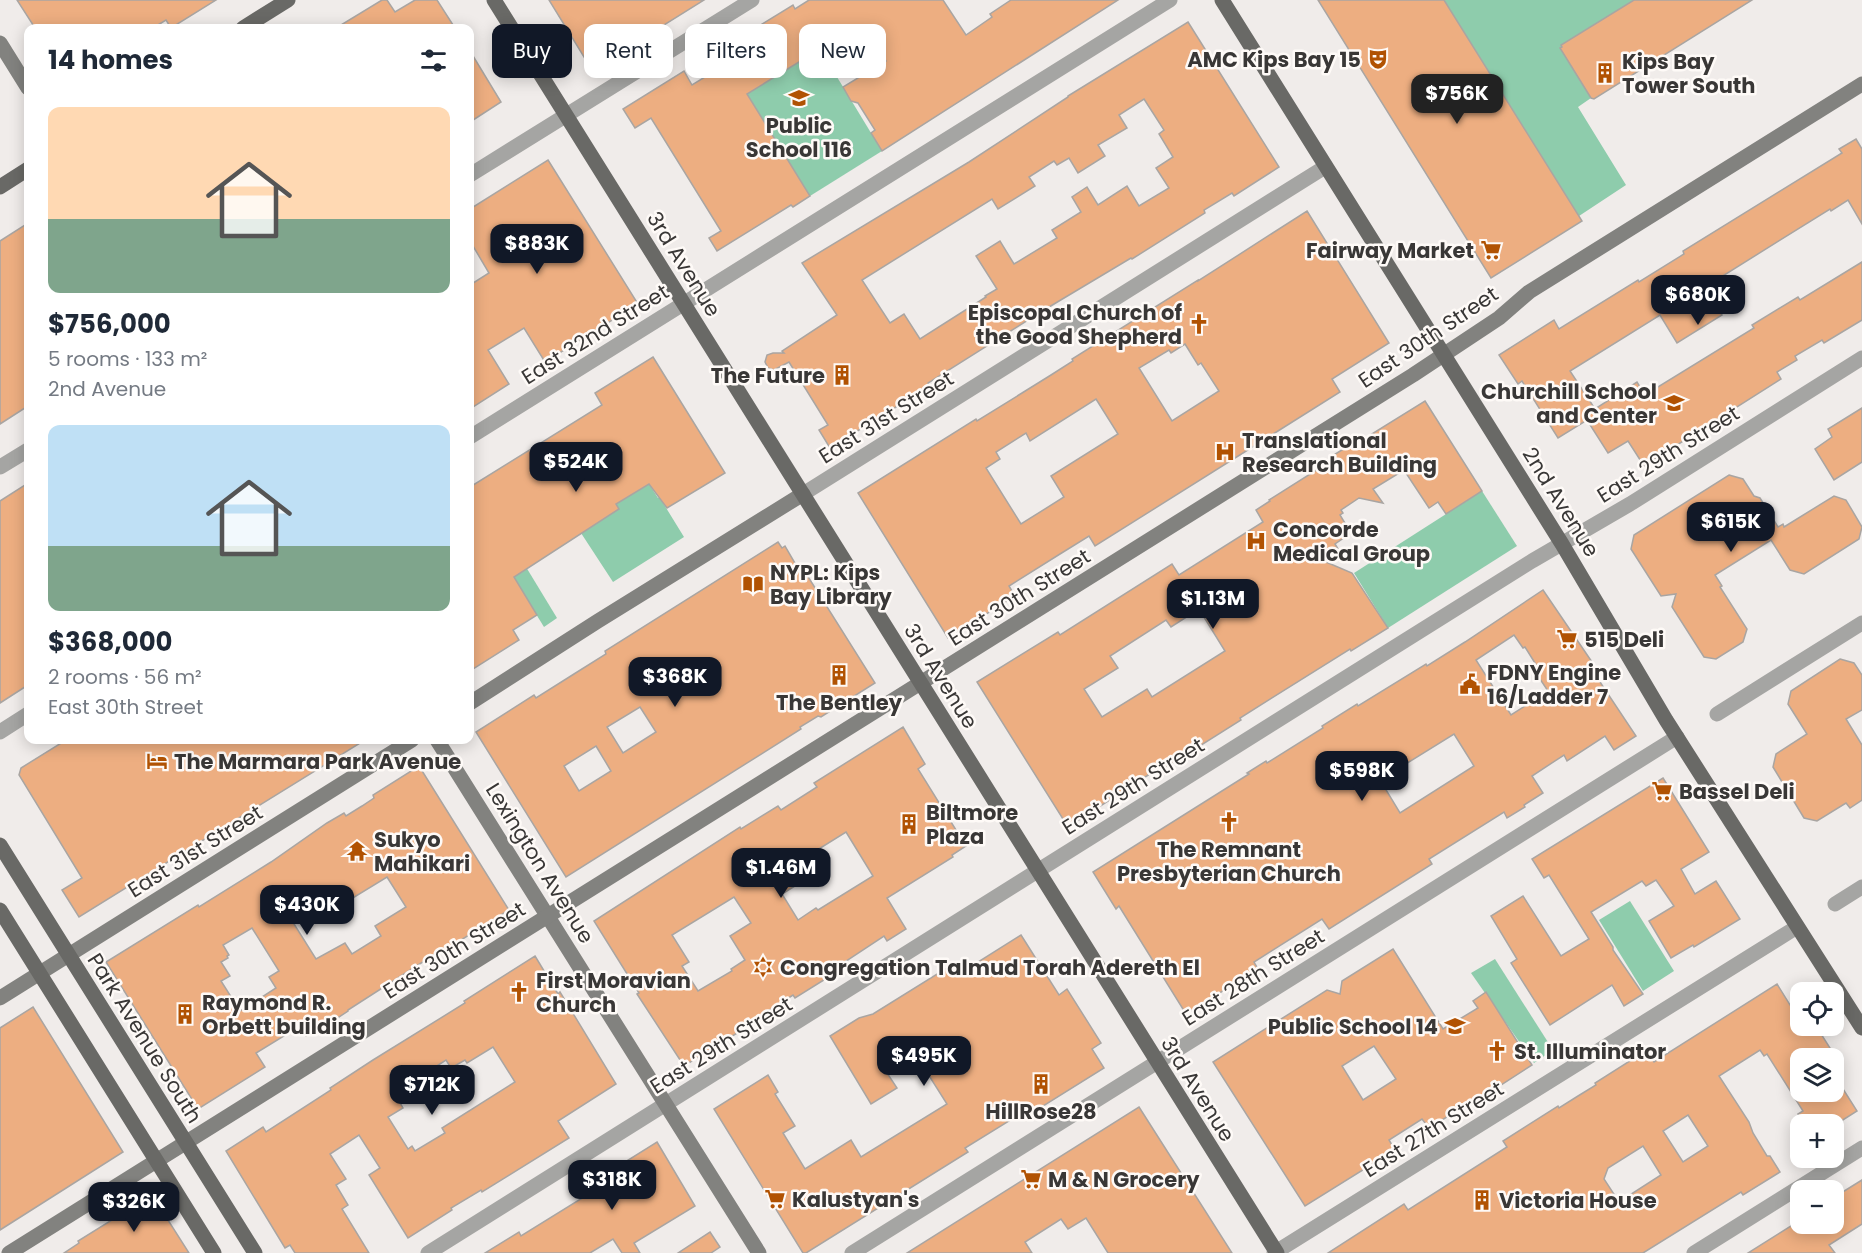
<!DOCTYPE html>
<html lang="en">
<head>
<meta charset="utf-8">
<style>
	body { margin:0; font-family:Poppins,sans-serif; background:#f6f6f7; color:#1f2937; height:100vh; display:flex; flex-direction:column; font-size:22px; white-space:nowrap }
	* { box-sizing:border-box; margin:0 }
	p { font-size:20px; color:#747a83 }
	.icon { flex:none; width:33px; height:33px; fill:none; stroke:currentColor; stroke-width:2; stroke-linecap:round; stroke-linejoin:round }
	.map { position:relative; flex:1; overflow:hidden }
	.panel { position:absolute; left:24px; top:24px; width:450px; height:720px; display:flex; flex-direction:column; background:#fff; border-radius:12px; box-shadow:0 3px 15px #0003 }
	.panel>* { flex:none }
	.hud { position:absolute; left:492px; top:24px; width:570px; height:54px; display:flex; gap:12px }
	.fabs { position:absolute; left:1790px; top:982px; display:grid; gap:12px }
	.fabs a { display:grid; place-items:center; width:54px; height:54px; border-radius:12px; background:#fff; box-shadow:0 3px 15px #0003; font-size:30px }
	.price { position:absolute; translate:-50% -51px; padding:0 14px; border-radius:12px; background:#111827; color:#fff; font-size:20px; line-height:39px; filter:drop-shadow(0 2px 3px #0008) }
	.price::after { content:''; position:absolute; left:50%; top:36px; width:18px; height:14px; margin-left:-9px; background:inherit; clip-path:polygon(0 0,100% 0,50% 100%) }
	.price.on { background:#222; color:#fff }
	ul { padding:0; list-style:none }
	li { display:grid; align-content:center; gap:12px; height:318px; padding:0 24px }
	li span { display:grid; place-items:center; height:186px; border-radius:12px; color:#555 }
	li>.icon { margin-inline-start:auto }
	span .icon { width:108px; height:108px; fill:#fffc; stroke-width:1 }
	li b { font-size:26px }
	h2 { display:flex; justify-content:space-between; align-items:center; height:72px; padding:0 24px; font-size:26px }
	.chip { padding:0 21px; border-radius:12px; background:#fff; box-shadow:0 3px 15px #0003; font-size:21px; line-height:54px }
	.chip.on { background:#111827; color:#fff }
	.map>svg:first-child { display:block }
</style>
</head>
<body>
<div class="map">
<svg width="1862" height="1253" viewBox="0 0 1862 1253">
	<rect width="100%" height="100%" fill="#f0ecea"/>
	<!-- green -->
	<g fill="#8eccac">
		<polygon points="1444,0 1634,0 1561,46 1591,98 1578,107 1626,185 1579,216"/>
		<polygon points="820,49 882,151 810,196 747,94"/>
		<polygon points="649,484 658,498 660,498 684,537 613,582 581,533 619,509 616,504"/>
		<polygon points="1482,491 1517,546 1388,628 1354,573"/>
		<polygon points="526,567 557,618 544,627 512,575"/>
		<polygon points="1630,901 1674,971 1643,991 1599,920"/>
		<polygon points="1495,959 1553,1050 1534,1063 1471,973"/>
	</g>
	<!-- building -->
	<g fill="#edae81" stroke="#a9a5a2" stroke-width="1.5" fill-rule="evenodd">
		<polygon points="17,0 216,0 171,28 166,20 153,28 35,28"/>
		<polygon points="382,0 387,0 395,12 415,0 437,0 455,28 336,28"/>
		<polygon points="549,0 704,0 592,70"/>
		<polygon points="809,0 943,0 966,35 992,17 990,14 1011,0 1118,0 882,151 871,133 875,130 858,103 851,101 843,87 886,61 866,29 824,55 820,49 747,94 810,196 793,207 791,205 717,251 709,238 721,231 651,118 635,128 623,109 684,71 692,85 728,63 720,50 793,5 795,9"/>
		<polygon points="1318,0 1444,0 1582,221 1491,278"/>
		<polygon points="1634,0 1752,0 1594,99 1591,98 1560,48 1562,47 1561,45"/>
		<path d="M1188 22 1279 167 1234 196 1232 193 1204 210 1205 213 1132 259 1131 258 1044 310 928 383 929 386 917 394 830 448 819 430 828 425 789 362 774 370 768 368 765 362 767 355 773 353H784L782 351 837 315 802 263 969 162 1068 97V96ZM1144 99 1164 130 1159 134 1173 157 1156 168 1169 188 1139 206 1127 186 1098 205 1087 187 1072 197 1081 212 1052 230 1057 238 1014 264 1000 241 976 256 997 289 985 296 986 297 920 339 904 314 890 323 862 280 992 199 998 209 1035 186 1029 177 1054 161 1057 165 1069 158 1078 173 1105 156 1098 145 1127 128 1119 115Z"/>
		<polygon points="470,51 501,102 470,122"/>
		<polygon points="1856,139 1862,149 1862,224 1848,200 1831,211 1830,209 1705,287 1722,315 1677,343 1660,315 1570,371 1595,409 1637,382 1645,395 1754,328 1752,325 1798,297 1800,300 1862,262 1862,320 1824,343 1822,340 1795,356 1797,360 1777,372 1781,379 1644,466 1628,441 1608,453 1587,420 1558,438 1522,381 1518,384 1499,355 1554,320 1559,329 1638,280 1639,282 1684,254 1683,251 1842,153 1839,149"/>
		<polygon points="548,160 638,304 545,362 524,328 488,350 509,384 470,409 470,285 489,273 470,241 470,209"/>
		<path d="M1307 211 1389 343 1332 379 1340 392 1095 546 1089 536 1060 554 1009 586 1015 596 948 638 858 493 976 419 977 421 1051 375 1073 361 1072 359 1198 280V281ZM1185 344 1198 365 1201 363 1219 391 1172 421 1139 368 1169 350 1171 353ZM1096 399 1118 434 1051 476 1064 497 1021 524 986 468 1000 459 996 452 1026 433 1030 441Z"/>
		<polygon points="28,223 28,406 0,424 0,241"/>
		<polygon points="653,357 725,473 667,508 649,484 616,504 619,509 514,577 537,615 513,630 519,640 470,671 470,487 602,405 595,393"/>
		<path d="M1425 401 1482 491 1446 514 1438 502 1429 508 1404 470 1373 489 1383 503 1359 498 1341 510 1343 513 1340 515 1351 533 1335 544 1340 552 1326 562 1352 573 1388 628 1351 651 1350 649 1240 718 1241 720 1160 771 1159 768 1068 827 977 682 1058 632 1060 635 1172 564 1179 575 1263 522 1256 510 1270 501 1269 500 1334 459 1332 456 1350 445 1351 447ZM1199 609 1225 651 1152 697 1147 689 1102 717 1084 689 1118 668 1110 656 1166 620 1171 627Z"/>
		<polygon points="1862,408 1862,462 1834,480 1815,449 1832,437 1828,429"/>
		<polygon points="1729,475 1743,479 1754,496 1760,498 1778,527 1783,524 1784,527 1834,496 1846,500 1862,527 1859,539 1804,574 1790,570 1771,540 1715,575 1722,586 1720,587 1747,629 1743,642 1716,659 1704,657 1672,607 1676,594 1661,596 1631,549 1634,535"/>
		<polygon points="28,483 28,685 0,703 0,501"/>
		<path d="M778 542 782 548 785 546 803 577 807 575 875 683 821 717 818 716 800 727 801 729 566 877 476 732 534 695 536 698 574 674 606 654 605 651ZM640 707 656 732 623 753 607 727ZM596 746 611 771 579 791 564 766Z"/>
		<path d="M1543 590 1592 662 1588 664 1636 736 1614 750 1605 736 1567 761 1564 755 1532 776 1543 793 1524 805 1525 807 1507 818 1504 812 1429 859 1432 864 1329 929 1322 919 1254 962 1258 969 1186 1014 1119 906 1116 909 1093 872 1249 774 1247 773 1266 761 1267 763 1323 728 1322 726 1357 704 1358 706 1426 664 1427 666 1465 642ZM1514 635 1523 648 1525 647 1540 671 1536 673 1548 691 1511 715 1476 660ZM1454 734 1474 766 1400 813 1380 780Z"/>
		<polygon points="1840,659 1854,663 1862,675 1862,710 1846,719 1862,745 1862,800 1850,808 1846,803 1817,821 1804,818 1773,767 1776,754 1807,734 1788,704 1791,691"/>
		<path d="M903 727 925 764 918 769 966 846 952 855 953 857 887 898 906 929 887 941 884 936 840 965 843 968 795 998 793 995 746 1025 747 1027 684 1066 637 994 639 993 594 921 740 827 741 829 778 806 781 810 817 787 814 783ZM846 832 873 876 818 910 816 908 798 920 782 894 819 871 809 855ZM734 897 751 923 730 936 745 960 731 969 732 971 698 991 682 966 689 962 672 935Z"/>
		<polygon points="66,740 365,740 79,917 62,890 82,878 19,775 21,768"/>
		<path d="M419 766 509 910 450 947 449 945 348 1010V1011L336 1019 335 1018 306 1036 300 1026 256 1053 265 1067 198 1109 106 962 198 905 199 907 271 862 327 823 344 813 346 816 362 806 374 798 373 795ZM387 877 406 907 375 926 381 936 352 954 345 943 316 959 294 924 338 896 343 904ZM252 928 279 971 269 977 276 988 240 1011 221 981 230 976 221 962 228 958 227 956 229 955 223 945Z"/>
		<polygon points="1663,778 1709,852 1681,869 1695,894 1716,881 1740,919 1694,947 1693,945 1671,958 1649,921 1674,906 1656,880 1646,886 1642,881 1591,912 1613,947 1613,950 1643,994 1624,1006 1612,985 1550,1025 1511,963 1517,959 1491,916 1523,896 1561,956 1589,939 1549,875 1544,878 1532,859"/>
		<polygon points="1021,935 1059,995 1067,989 1101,1043 1092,1049 1104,1068 1024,1118 1022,1113 965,1148 968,1152 806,1253 803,1253 714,1109 768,1075 778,1092 775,1094 795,1126 783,1133 805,1169 851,1140 861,1157 947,1104 916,1055 887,1073 897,1088 871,1104 830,1036 859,1018 873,1014 950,966 956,976"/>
		<path d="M1393 949 1443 1029 1478 1008 1473 1001 1486 992 1532 1065 1464 1109 1463 1107 1429 1128 1422 1119 1389 1140 1395 1150 1305 1206 1213 1062 1327 990 1340 994 1342 981ZM1374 1046 1396 1079 1363 1100 1342 1066Z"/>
		<path d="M535 956 558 994 560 992 616 1084 558 1121 569 1138 482 1192 481 1190 451 1208 452 1210 408 1238 369 1175 380 1168 359 1135 330 1154 346 1179 336 1185 348 1205 342 1209 369 1253H295L290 1245 285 1248 226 1151 263 1127 266 1132 331 1090 330 1088 373 1060 465 1003 464 1001ZM493 1047 515 1082 442 1128 445 1133 415 1151 412 1146 408 1149 388 1117 403 1108 399 1101 412 1093 407 1085 446 1060 451 1068 465 1060 467 1063Z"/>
		<path d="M1777 984 1800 1021V1026H1816L1837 1059H1800V1092H1833V1073L1857 1111 1835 1125H1805L1798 1114 1803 1111 1767 1054 1764 1056 1760 1050 1719 1076 1749 1122 1753 1133 1767 1156H1770L1780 1172 1743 1195 1741 1192 1643 1253H1328L1404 1204 1408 1210 1507 1147 1503 1141 1558 1106 1559 1108 1578 1096 1596 1085 1595 1083 1647 1050 1654 1062ZM1688 1115 1708 1146 1683 1162 1663 1131ZM1643 1146 1661 1175 1619 1202 1604 1179 1608 1168Z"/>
		<polygon points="33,1007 123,1152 0,1230 0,1028"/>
		<polygon points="1139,1107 1232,1253 1108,1253 1086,1218 1068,1229 1061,1219 1025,1242 1032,1253 907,1253"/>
		<polygon points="657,1142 695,1206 634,1243 640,1253 622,1253 613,1239 590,1253 485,1253 519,1232 521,1236 605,1184 601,1177"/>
		<polygon points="1862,1180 1862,1224 1829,1245 1835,1253 1748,1253 1794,1224 1833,1224 1833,1198"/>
		<polygon points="152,1195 189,1253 64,1253 79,1243 78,1241"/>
		<polygon points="710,1232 720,1247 711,1253 678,1253"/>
	</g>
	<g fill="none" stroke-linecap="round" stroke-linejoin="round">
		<!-- street -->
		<g stroke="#a5a5a3" stroke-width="15">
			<polyline points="470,175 752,0"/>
			<polyline points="470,437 1170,0"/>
			<polyline points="0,467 28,450"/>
			<polyline points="803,494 1325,167"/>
			<polyline points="1717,714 1862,623"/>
			<polyline points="0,732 28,714"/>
			<polyline points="1835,904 1862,887"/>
			<polyline points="428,1253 1532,561 1630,504 1862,358"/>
			<polyline points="852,1253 1677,737"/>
			<polyline points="1274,1253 1797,927"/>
			<polyline points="1694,1253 1862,1148"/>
		</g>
		<!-- secondary -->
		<g stroke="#82827f" stroke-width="15">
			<polyline points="0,43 28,88"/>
			<polyline points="470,703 598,621 803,494"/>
			<polyline points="437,740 759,1253"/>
			<polyline points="0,998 412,740"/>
			<polyline points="9,1253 1413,375 1499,318 1529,292 1862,84"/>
		</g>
		<!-- primary -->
		<g stroke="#696966" stroke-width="15">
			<polyline points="494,0 1277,1253"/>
			<polyline points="1222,0 1562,544 1666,720 1862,1028"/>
			<polyline points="243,28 288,0"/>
			<polyline points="0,187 28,169"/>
			<polyline points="0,845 255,1253"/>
			<polyline points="0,910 214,1253"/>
		</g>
	</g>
	<!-- icons -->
	<defs>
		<g id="theatre-bare" transform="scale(1.62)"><path d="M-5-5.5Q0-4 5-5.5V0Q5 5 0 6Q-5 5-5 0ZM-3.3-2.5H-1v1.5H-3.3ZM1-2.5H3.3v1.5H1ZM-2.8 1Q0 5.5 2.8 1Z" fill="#b15202" stroke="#fefaf7" stroke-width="2.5" paint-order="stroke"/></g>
		<g id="building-bare" transform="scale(1.62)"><path d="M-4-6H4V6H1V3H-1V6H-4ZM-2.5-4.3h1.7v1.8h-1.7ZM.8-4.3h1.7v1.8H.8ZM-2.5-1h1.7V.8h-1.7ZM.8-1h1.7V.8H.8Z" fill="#b15202" stroke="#fefaf7" stroke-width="2.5" paint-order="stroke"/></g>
		<g id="school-bare" transform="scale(1.62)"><path d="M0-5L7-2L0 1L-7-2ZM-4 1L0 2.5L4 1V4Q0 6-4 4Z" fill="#b15202" stroke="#fefaf7" stroke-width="2.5" paint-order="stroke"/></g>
		<g id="supermarket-bare" transform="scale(1.62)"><path d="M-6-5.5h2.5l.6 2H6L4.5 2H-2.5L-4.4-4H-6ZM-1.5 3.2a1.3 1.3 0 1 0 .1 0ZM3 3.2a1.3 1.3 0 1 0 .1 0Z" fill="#b15202" stroke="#fefaf7" stroke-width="2.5" paint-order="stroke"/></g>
		<g id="church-bare" transform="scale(1.62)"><path d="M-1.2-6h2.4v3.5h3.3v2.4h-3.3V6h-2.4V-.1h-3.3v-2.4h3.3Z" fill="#b15202" stroke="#fefaf7" stroke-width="2.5" paint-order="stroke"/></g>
		<g id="hospital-bare" transform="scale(1.62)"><path d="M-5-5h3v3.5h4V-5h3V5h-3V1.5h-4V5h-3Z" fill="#b15202" stroke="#fefaf7" stroke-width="2.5" paint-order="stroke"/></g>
		<g id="library-bare" transform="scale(1.62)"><path d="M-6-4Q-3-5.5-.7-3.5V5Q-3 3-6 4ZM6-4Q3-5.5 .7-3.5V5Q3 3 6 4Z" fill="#b15202" stroke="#fefaf7" stroke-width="2.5" paint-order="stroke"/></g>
		<g id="civic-bare" transform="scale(1.62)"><path d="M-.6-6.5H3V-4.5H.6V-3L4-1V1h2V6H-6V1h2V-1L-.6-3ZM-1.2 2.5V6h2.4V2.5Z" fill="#b15202" stroke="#fefaf7" stroke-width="2.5" paint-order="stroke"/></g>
		<g id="hotel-bare" transform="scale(1.62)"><path d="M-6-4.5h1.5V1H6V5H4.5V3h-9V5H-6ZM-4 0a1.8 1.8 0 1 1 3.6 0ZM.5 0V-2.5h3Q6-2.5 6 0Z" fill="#b15202" stroke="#fefaf7" stroke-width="2.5" paint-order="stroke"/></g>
		<g id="temple-bare" transform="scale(1.62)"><path d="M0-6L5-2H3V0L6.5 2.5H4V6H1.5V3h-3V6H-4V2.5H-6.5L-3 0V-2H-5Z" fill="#b15202" stroke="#fefaf7" stroke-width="2.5" paint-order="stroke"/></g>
		<g id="synagogue-bare" transform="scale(1.62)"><path d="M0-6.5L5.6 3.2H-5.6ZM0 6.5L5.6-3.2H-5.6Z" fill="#b15202" stroke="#fefaf7" stroke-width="2.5" paint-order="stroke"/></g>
	</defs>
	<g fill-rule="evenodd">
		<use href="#theatre-bare" x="1378" y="59"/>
		<use href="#building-bare" x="1605" y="73"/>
		<use href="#school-bare" x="799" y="98"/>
		<use href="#supermarket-bare" x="1491" y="250"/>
		<use href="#church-bare" x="1199" y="324"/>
		<use href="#building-bare" x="842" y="375"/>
		<use href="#school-bare" x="1674" y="403"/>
		<use href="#hospital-bare" x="1225" y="452"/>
		<use href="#hospital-bare" x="1256" y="541"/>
		<use href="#library-bare" x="753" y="584"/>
		<use href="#supermarket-bare" x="1567" y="639"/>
		<use href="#building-bare" x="839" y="675"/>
		<use href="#civic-bare" x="1470" y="684"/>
		<use href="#hotel-bare" x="157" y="761"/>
		<use href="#supermarket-bare" x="1662" y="791"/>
		<use href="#church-bare" x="1229" y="822"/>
		<use href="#building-bare" x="909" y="824"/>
		<use href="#temple-bare" x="357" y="851"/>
		<use href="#synagogue-bare" x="763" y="967"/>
		<use href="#church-bare" x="519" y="992"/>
		<use href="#building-bare" x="185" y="1014"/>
		<use href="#school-bare" x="1455" y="1026"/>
		<use href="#church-bare" x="1497" y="1051"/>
		<use href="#building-bare" x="1041" y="1084"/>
		<use href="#supermarket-bare" x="1031" y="1179"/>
		<use href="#supermarket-bare" x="775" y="1199"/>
		<use href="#building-bare" x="1482" y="1200"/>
	</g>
	<g text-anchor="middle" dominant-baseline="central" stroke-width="5" stroke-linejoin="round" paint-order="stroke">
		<!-- poi labels -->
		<g font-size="21" font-weight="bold" fill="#393736" stroke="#fefaf7" text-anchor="start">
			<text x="1361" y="59" text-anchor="end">AMC Kips Bay 15</text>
			<text x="1622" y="61">Kips Bay<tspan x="1622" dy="24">Tower South</tspan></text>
			<text x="799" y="125" text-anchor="middle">Public<tspan x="799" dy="24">School 116</tspan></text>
			<text x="1474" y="250" text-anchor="end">Fairway Market</text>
			<text x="1182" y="312" text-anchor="end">Episcopal Church of<tspan x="1182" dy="24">the Good Shepherd</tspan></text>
			<text x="825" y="375" text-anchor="end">The Future</text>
			<text x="1657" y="391" text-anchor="end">Churchill School<tspan x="1657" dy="24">and Center</tspan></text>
			<text x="1242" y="440">Translational<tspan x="1242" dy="24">Research Building</tspan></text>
			<text x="1273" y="529">Concorde<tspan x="1273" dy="24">Medical Group</tspan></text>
			<text x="770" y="572">NYPL: Kips<tspan x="770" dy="24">Bay Library</tspan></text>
			<text x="1584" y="639">515 Deli</text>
			<text x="1487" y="672">FDNY Engine<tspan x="1487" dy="24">16/Ladder 7</tspan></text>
			<text x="839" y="702" text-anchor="middle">The Bentley</text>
			<text x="174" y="761">The Marmara Park Avenue</text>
			<text x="1679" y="791">Bassel Deli</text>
			<text x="926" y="812">Biltmore<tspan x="926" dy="24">Plaza</tspan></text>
			<text x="374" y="839">Sukyo<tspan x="374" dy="24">Mahikari</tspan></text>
			<text x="1229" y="849" text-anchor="middle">The Remnant<tspan x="1229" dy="24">Presbyterian Church</tspan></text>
			<text x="780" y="967">Congregation Talmud Torah Adereth El</text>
			<text x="536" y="980">First Moravian<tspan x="536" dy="24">Church</tspan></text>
			<text x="202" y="1002">Raymond R.<tspan x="202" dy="24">Orbett building</tspan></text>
			<text x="1438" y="1026" text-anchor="end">Public School 14</text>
			<text x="1514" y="1051">St. Illuminator</text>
			<text x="1041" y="1111" text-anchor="middle">HillRose28</text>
			<text x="1048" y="1179">M &amp; N Grocery</text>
			<text x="792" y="1199">Kalustyan's</text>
			<text x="1499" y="1200">Victoria House</text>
		</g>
		<!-- street labels -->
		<g font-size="21" fill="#393736" stroke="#fefaf7">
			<text transform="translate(684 264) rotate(58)">3rd Avenue</text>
			<text transform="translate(595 334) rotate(-32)">East 32nd Street</text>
			<text transform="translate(1428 337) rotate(-34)">East 30th Street</text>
			<text transform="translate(886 417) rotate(-32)">East 31st Street</text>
			<text transform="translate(1668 454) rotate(-32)">East 29th Street</text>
			<text transform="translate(1561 502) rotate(58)">2nd Avenue</text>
			<text transform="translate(1019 597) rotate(-32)">East 30th Street</text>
			<text transform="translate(941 676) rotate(58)">3rd Avenue</text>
			<text transform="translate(1133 786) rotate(-32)">East 29th Street</text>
			<text transform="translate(195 851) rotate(-32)">East 31st Street</text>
			<text transform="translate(540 863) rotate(58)">Lexington Avenue</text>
			<text transform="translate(454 950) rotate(-32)">East 30th Street</text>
			<text transform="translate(1253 977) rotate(-32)">East 28th Street</text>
			<text transform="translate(145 1038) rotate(58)">Park Avenue South</text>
			<text transform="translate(721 1045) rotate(-32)">East 29th Street</text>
			<text transform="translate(1198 1089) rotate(58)">3rd Avenue</text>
			<text transform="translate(1433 1129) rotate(-32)">East 27th Street</text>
		</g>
	</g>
</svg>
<div class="fabs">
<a><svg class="icon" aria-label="locate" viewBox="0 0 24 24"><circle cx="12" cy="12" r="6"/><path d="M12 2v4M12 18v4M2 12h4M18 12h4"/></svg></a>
<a><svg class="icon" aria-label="layers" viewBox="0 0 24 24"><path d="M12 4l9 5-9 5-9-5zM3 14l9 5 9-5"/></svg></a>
<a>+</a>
<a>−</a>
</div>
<b class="price on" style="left:1457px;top:125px">$756K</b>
<b class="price" style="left:537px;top:275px">$883K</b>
<b class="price" style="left:1698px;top:326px">$680K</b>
<b class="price" style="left:576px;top:493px">$524K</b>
<b class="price" style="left:1731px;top:553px">$615K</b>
<b class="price" style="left:1213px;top:630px">$1.13M</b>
<b class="price" style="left:675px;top:708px">$368K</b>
<b class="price" style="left:1362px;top:802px">$598K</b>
<b class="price" style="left:781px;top:899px">$1.46M</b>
<b class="price" style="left:307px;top:936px">$430K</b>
<b class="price" style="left:924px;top:1087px">$495K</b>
<b class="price" style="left:432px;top:1116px">$712K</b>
<b class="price" style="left:612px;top:1211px">$318K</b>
<b class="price" style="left:134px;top:1233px">$326K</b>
<div class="hud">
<a class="chip on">Buy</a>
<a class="chip">Rent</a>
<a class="chip">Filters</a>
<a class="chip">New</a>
</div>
<section class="panel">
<h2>14 homes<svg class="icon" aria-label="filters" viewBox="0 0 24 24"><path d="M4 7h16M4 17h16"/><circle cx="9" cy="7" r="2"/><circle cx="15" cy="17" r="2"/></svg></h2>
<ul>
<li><span style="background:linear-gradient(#ffd9b3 60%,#7fa58c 0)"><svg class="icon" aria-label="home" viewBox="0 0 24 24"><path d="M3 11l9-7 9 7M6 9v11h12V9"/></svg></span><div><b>$756,000</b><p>5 rooms · 133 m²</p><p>2nd Avenue</p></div></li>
<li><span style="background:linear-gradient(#bfe0f5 65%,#7fa58c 0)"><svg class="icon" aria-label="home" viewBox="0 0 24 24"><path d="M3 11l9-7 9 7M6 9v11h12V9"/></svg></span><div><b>$368,000</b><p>2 rooms · 56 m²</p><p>East 30th Street</p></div></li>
</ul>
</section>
</div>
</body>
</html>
